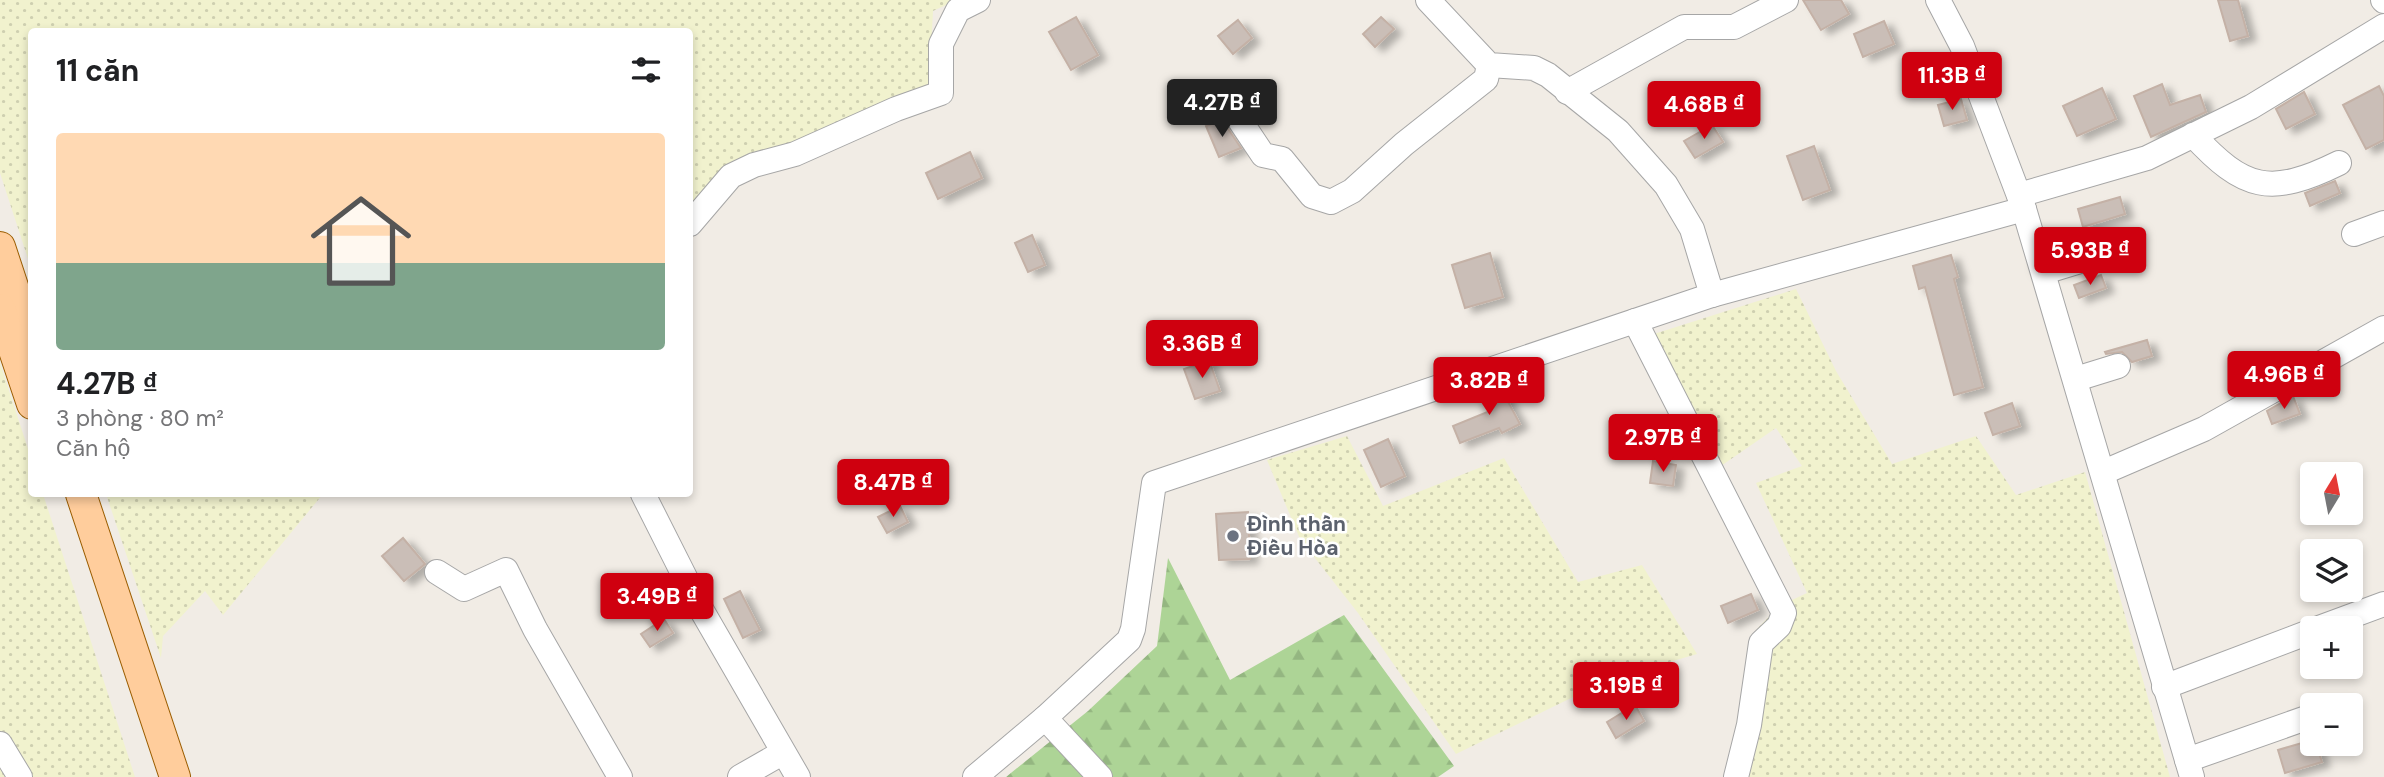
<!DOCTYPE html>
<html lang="vi">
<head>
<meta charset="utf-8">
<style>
	body { margin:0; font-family:"DM Sans",sans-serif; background:#f6f6f6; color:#202124; height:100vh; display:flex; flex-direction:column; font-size:26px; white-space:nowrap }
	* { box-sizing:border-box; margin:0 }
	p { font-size:23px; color:#757577 }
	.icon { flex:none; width:38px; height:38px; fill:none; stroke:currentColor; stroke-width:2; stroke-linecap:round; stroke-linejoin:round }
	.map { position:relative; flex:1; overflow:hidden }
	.panel { position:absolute; left:28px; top:28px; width:665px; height:469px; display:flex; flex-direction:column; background:#fff; border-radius:7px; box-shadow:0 4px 10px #0003 }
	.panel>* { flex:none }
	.needle { width:46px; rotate:10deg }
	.fabs { position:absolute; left:2300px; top:462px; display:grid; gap:14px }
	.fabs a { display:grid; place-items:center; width:63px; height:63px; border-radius:7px; background:#fff; box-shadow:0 4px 10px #0003; font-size:35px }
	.price { position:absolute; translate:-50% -60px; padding:0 16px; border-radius:7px; background:#cf000f; color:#fff; font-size:23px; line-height:46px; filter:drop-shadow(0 2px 4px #0008) }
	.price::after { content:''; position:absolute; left:50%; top:42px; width:21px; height:16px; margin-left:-10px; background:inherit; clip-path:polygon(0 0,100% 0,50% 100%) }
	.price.selected { background:#222; color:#fff }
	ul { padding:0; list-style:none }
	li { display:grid; align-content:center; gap:14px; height:371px; padding:0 28px }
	li span { display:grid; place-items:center; height:217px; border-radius:7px; color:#555 }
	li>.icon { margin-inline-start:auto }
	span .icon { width:126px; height:126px; fill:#fffc; stroke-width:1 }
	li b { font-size:30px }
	h2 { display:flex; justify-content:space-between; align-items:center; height:84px; padding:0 28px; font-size:30px }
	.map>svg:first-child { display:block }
</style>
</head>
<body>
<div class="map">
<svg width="2384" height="777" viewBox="0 0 2384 777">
	<defs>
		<pattern id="farmland-dots" width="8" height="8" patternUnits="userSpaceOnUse" patternTransform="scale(1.75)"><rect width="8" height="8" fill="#f1f2ce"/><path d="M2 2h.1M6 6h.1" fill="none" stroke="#cecfb0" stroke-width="1.8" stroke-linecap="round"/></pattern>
		<pattern id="forest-firs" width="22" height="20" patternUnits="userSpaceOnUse" patternTransform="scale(1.75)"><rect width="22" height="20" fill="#add496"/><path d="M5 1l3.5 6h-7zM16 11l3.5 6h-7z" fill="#94b681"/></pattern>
		<filter id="shadow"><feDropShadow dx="8" dy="4.5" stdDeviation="3.5" flood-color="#0004"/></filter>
	</defs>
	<rect width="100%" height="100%" fill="#f1ece5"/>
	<!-- farmland -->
	<g fill="url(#farmland-dots)">
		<polygon points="0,0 957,0 933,11 929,89 690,207 690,32 32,32 31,268 0,173"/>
		<polygon points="1796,289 1836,371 1892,464 1976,436 2016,495 2085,472 2170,777 1725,777 1738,716 1752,677 1757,629 1779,606 1807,593 1756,483 1802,466 1776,428 1718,468 1654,334"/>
		<polygon points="0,363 31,458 32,494 43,494 135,777 0,777"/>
		<polygon points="1347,436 1383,506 1504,458 1578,582 1642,565 1697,654 1608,680 1456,754 1358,613 1300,539 1267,460"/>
		<polygon points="106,494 323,494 223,615 205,591 163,636 161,658"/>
	</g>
	<!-- forest -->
	<polygon fill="url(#forest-firs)" points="1168,558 1230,680 1344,615 1454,766 1438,777 1006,777 1088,711 1157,646"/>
	<!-- building -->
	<g fill="#cabeb7" stroke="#c4b1a6" stroke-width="2" filter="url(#shadow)">
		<polygon points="1803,0 1841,0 1849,14 1821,30"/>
		<polygon points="2218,0 2238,0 2248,36 2230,41"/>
		<polygon points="1076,17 1098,55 1071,70 1049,32"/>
		<polygon points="1381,17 1394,29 1375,47 1363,34"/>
		<polygon points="1238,20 1252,38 1233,54 1218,36"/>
		<polygon points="1884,21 1894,44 1863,57 1854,34"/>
		<polygon points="2162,84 2170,105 2200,95 2206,112 2151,137 2134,96"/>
		<polygon points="2379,86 2384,96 2384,140 2366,149 2343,105"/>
		<polygon points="2102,88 2116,119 2077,136 2063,106"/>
		<polygon points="2304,92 2315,114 2286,129 2276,109"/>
		<polygon points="1961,99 1967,120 1944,126 1938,105"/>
		<polygon points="1222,120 1241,148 1219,157 1206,126"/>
		<polygon points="1712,125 1723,142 1695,158 1684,141"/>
		<polygon points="1814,146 1830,190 1803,200 1787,156"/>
		<polygon points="970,152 982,178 938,199 926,173"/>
		<polygon points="2335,181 2340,193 2310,206 2305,193"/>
		<polygon points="2120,197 2125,214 2083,227 2078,209"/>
		<polygon points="1032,235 1045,265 1028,272 1015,243"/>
		<polygon points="1490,253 1503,297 1465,308 1452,265"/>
		<polygon points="1951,255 1958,277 1954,279 1983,387 1954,395 1925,287 1919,289 1913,266"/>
		<polygon points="2101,275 2106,288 2079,298 2074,285"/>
		<polygon points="2147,340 2152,356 2132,362 2122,352 2106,354 2105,352"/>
		<polygon points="1209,360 1220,391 1195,399 1184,369"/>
		<polygon points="1498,383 1520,424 1502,433 1499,428 1460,443 1453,426 1490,411 1480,393"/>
		<polygon points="2293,396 2300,414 2272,424 2267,411"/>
		<polygon points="2012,403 2020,426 1993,435 1985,413"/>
		<polygon points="1388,439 1405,476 1381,487 1364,450"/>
		<polygon points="1653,461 1676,465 1673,486 1650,483"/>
		<polygon points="900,506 908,522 887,533 878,517"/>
		<polygon points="1248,512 1250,559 1219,560 1216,514"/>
		<polygon points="403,538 425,564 404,581 382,556"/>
		<polygon points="740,591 760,630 743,638 724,599"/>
		<polygon points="1751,594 1758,610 1728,623 1721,606"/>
		<polygon points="664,619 673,633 650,647 641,634"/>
		<polygon points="1635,705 1644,721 1616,738 1607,722"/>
		<polygon points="2312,740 2312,744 2316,744 2322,762 2285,773 2278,750"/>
	</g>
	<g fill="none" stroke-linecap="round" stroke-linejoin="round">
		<!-- minor casing -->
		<g stroke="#a6a6a6" stroke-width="26">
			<g id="minor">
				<polyline points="1428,0 1489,65 1534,68 1548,75 1618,131 1666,185 1692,229 1712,295"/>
				<polyline points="1938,0 1962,46 2024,209 2192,777"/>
				<polyline points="2383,0 2384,1"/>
				<polyline points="1567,92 1684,27 1734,27 1786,0"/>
				<polyline points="1227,101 1263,155 1282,159 1312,196 1331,202 1352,191 1404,144 1486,79 1489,65"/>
				<path d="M2193 135C2244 190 2270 197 2339 163"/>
				<polyline points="2019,195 2147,158 2251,107 2384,26"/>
				<polyline points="690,224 731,176 754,165 795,154 896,109 941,93 941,44 958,10 978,0"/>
				<polyline points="2354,234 2384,223"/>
				<polyline points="2044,272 2103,254"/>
				<polyline points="1635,321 1784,613 1779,626 1761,643 1749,725 1736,777"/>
				<polyline points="2076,379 2118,366"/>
				<polyline points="2104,472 2204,429 2384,328"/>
				<polyline points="643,494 701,609 798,777"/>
				<polyline points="437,572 464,589 506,570 535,629 620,777"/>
				<polyline points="2319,628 2384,604"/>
				<polyline points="2164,687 2312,631"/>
				<polyline points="1045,718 1100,777"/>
				<polyline points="0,744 20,777"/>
				<polyline points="2187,760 2312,716"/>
				<polyline points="740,777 782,753"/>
				<polyline points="975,777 1045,718 1129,640 1133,629 1154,483 1712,295 2024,209"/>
			</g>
		</g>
		<!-- major casing -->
		<g stroke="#9b5d00" stroke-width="32">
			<g id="major">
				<polyline points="0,247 28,332"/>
				<polyline points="0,309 32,404"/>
				<polyline points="81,494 175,777"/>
			</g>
		</g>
		<!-- minor -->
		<use href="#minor" stroke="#fff" stroke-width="24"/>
		<!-- major -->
		<use href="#major" stroke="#ffcd9c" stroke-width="30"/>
	</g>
	<!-- markers -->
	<circle fill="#6b7280" stroke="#fff" stroke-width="2.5" cx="1233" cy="536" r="7"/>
	<g text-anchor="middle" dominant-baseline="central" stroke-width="5" stroke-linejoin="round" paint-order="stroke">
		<!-- worship labels -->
		<g font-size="21" font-weight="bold" fill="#5b616d" stroke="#fff" text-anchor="start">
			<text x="1247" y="524">Đình thần<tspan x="1247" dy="24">Điều Hòa</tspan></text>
		</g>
	</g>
</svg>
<div class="fabs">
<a><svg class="needle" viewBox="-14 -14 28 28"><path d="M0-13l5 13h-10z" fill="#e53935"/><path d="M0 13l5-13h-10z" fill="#757577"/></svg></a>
<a><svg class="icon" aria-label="layers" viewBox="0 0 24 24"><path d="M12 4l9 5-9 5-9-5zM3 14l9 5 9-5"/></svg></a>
<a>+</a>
<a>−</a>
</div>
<b class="price" style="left:1952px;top:112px">11.3B ₫</b>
<b class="price selected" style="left:1222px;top:139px">4.27B ₫</b>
<b class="price" style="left:1704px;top:141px">4.68B ₫</b>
<b class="price" style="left:2090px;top:287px">5.93B ₫</b>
<b class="price" style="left:1202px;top:380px">3.36B ₫</b>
<b class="price" style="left:2284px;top:411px">4.96B ₫</b>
<b class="price" style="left:1489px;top:417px">3.82B ₫</b>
<b class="price" style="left:1663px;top:474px">2.97B ₫</b>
<b class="price" style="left:893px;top:519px">8.47B ₫</b>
<b class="price" style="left:657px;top:633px">3.49B ₫</b>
<b class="price" style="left:1626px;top:722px">3.19B ₫</b>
<section class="panel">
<h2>11 căn<svg class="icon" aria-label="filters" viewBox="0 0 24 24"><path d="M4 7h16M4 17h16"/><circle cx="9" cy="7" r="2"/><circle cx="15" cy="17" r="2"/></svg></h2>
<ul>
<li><span style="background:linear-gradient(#ffd9b3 60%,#7fa58c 0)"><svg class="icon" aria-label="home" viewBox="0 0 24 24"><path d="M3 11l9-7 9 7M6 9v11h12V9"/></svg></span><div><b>4.27B ₫</b><p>3 phòng · 80 m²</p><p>Căn hộ</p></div></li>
</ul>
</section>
</div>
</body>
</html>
